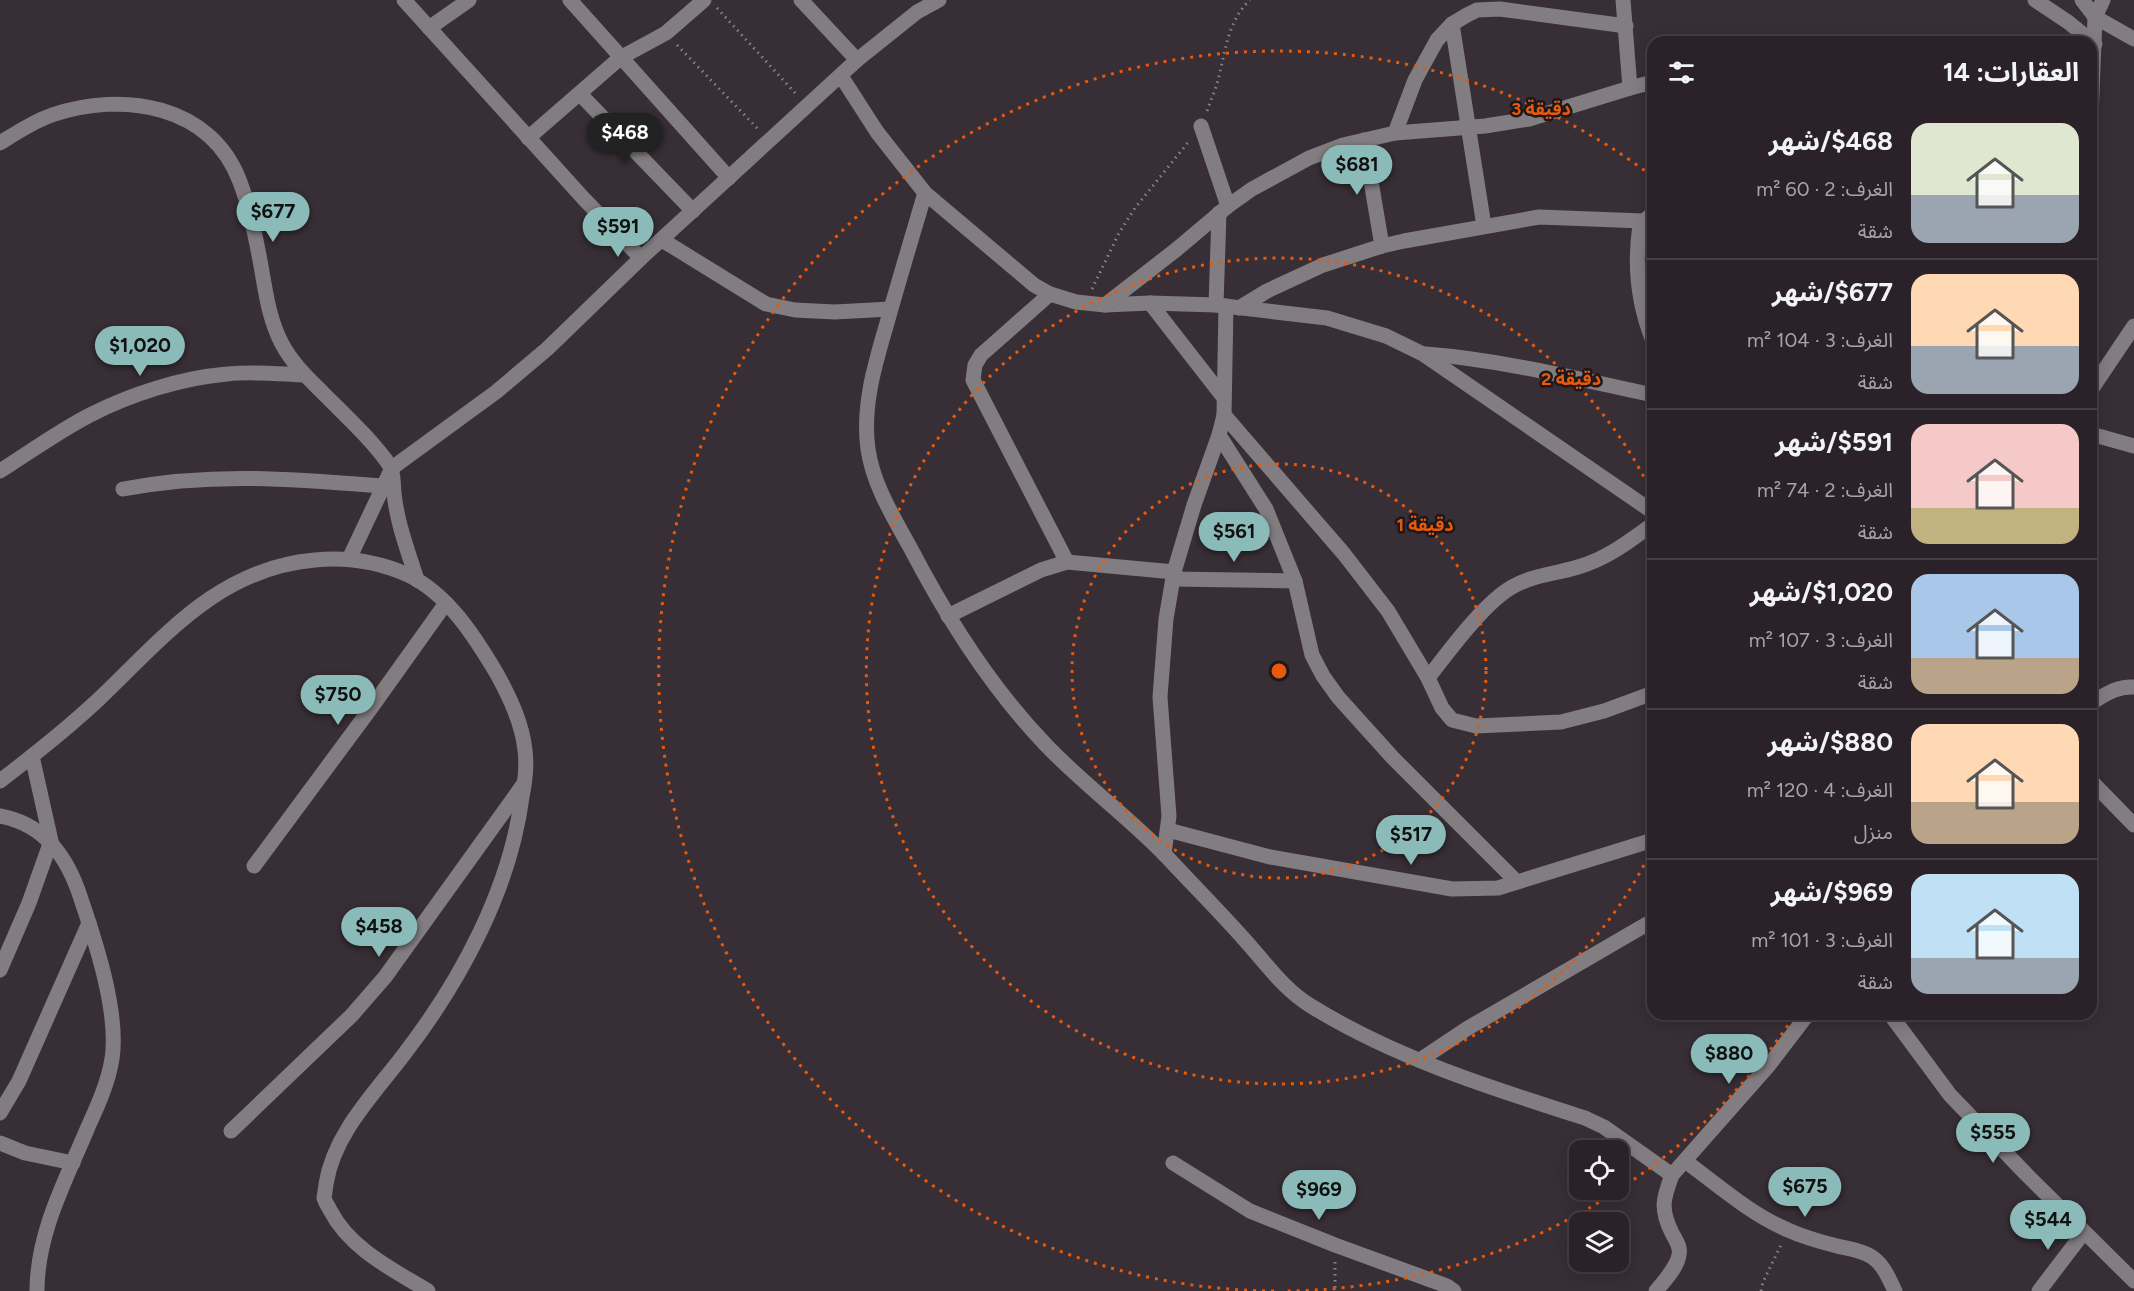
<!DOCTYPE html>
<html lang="ar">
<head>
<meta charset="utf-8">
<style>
	body { margin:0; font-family:Figtree,"Noto Sans Arabic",sans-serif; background:#322a30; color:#f1f3f6; direction:rtl; height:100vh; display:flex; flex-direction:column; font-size:22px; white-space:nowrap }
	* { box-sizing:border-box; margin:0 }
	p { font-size:20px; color:#a5a4a8 }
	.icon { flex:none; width:33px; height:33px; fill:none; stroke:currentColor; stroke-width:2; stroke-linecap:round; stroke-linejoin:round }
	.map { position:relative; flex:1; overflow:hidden; direction:ltr }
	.drawer { position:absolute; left:1647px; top:36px; width:450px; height:984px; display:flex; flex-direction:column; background:#2a2228; border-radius:18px; box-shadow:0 3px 15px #0003,0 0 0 2px #463f45; direction:rtl }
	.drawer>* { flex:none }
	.controls { position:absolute; left:1569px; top:1140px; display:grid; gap:12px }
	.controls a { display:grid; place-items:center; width:60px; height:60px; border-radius:12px; background:#2a2228; box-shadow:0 3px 15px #0003,0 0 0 2px #463f45; font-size:30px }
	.price { position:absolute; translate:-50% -51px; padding:0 14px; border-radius:21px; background:#8bbbb9; color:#111; font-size:20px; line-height:39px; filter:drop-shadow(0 2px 3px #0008) }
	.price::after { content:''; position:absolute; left:50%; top:36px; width:18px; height:14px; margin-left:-9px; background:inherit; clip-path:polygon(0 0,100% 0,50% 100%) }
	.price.current { background:#222; color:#fff }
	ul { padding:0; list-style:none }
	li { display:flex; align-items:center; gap:18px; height:150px; padding:0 18px }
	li+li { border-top:2px solid #463f45 }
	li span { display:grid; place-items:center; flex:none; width:168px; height:120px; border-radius:18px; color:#555 }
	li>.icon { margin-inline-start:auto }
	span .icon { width:72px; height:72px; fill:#fffc; stroke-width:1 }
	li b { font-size:26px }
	h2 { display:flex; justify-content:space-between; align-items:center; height:72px; padding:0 18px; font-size:26px }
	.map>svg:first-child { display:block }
</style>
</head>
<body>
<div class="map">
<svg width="2134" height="1291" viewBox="0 0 2134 1291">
	<rect width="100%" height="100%" fill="#382e35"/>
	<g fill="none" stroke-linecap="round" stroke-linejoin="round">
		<!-- path -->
		<g stroke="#8c8389" stroke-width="3" stroke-dasharray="1.5 4.5" stroke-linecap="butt">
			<polyline points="717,8 796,94"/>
			<polyline points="677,45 758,129"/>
			<path d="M1207 111C1210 102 1214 93 1217 84 1225 55 1227 21 1250 0"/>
			<polyline points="1092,289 1119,233 1135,208 1190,140"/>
			<polyline points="1335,1262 1335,1291"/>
			<polyline points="1761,1291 1763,1282 1782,1243"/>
		</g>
		<!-- minor -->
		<g stroke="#827d80" stroke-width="15">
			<polyline points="404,0 584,199 641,258"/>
			<polyline points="570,0 729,178"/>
			<polyline points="801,0 857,60"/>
			<polyline points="2035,0 2068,22 2095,44"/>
			<polyline points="2082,0 2095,17 2134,39"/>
			<polyline points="1452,24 1484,226"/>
			<polyline points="429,28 469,0"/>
			<polyline points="841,76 877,132 925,193 1034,285 1050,294 1076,302 1105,305 1150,303 1216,305 1327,318 1386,336 1423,354 1653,512"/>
			<polyline points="1630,88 1653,82"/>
			<polyline points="580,94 693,211"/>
			<polyline points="2091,119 2095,17 2103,0"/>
			<polyline points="1201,126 1228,206"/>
			<polyline points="1395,133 1415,80 1437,40 1452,24 1467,15 1477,10 1500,9 1626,26"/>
			<polyline points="528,138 620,58 666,33 704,0"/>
			<polyline points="1364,140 1382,246"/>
			<path d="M0 143C16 133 34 121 52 115 122 91 211 104 240 182 250 208 256 238 261 266 266 294 269 319 282 344 292 363 308 378 323 393 344 414 374 442 390 466 394 473 393 485 394 493 397 523 408 551 417 580"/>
			<path d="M925 193C912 237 899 280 887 323 875 364 862 406 868 449 873 485 894 518 911 549 947 618 992 689 1046 745 1084 785 1130 818 1168 858 1193 885 1219 911 1243 938 1265 962 1283 989 1311 1006 1395 1058 1491 1088 1585 1118L1604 1127 1672 1175"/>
			<path d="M1653 213 1640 225C1634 265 1638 304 1653 341"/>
			<polyline points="662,240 766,304 795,310 835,312 890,309"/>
			<polyline points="1050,294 981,355 975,365 973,380 1067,562"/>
			<polyline points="1150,303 1224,398"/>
			<polyline points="1105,305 1177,249 1228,206 1252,189 1309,158 1343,145 1395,133 1485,126 1529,119 1630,88 1623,0"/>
			<polyline points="1216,305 1219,213"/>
			<polyline points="1239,308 1267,291 1323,265 1382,246 1404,241 1539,217 1643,221"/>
			<path d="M1426 354C1503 360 1578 379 1653 395"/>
			<polyline points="2091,390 2134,326"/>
			<polyline points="1224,415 1344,554 1388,611 1428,678 1442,708 1452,720 1476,726 1561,722 1604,711 1653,693"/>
			<polyline points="2091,434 2134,446"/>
			<polyline points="1219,435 1266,509 1295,581 1312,655 1323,676 1338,697 1393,758 1517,882"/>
			<path d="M0 471C30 452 59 431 90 415 131 394 181 378 227 374 253 371 279 374 305 375"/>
			<path d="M123 489C212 472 293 479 382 486"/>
			<polyline points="349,559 392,468 496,392 547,349 641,258 857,60 917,12 939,0"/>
			<polyline points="1173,579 1295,581"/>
			<polyline points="948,616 1041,570 1067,562 1174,572"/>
			<path d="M1428 678C1449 651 1484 603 1512 587 1533 575 1555 574 1578 567 1606 559 1630 541 1653 524"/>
			<path d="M2091 703C2106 694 2117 686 2134 687"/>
			<path d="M0 781C34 755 67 729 99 699 164 637 219 568 315 560 346 557 379 562 408 575 448 594 475 637 497 674 510 698 522 723 525 750 527 765 525 782 522 797 510 889 461 980 405 1053 375 1093 334 1133 326 1184 326 1186 324 1197 324 1198 325 1202 328 1206 330 1210 350 1249 392 1269 428 1291"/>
			<polyline points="2091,781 2134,825"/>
			<path d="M0 816C45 824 68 858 81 899 96 943 119 1013 112 1059 108 1083 98 1105 88 1127 66 1180 37 1232 37 1291"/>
			<polyline points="1168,830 1270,857 1452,889 1498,888 1653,840"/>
			<polyline points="1164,854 1169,816 1160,697 1166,619 1174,572 1194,505 1219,435 1224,415 1226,306"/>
			<polyline points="254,866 371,708 446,603"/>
			<polyline points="0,970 29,903 51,841 32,756"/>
			<polyline points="1890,1014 1950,1095 2027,1175 2134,1281"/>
			<polyline points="1420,1060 1468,1028 1647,924"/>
			<polyline points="0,1113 19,1081 89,923"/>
			<polyline points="231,1131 352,1015 385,977 523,785"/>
			<polyline points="0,1143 25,1153 73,1163"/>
			<path d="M1685 1161C1718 1185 1750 1214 1788 1230 1803 1237 1821 1242 1837 1246 1849 1249 1861 1250 1872 1257 1884 1265 1889 1279 1895 1291"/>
			<polyline points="1173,1163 1250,1211 1335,1245 1447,1286 1454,1291"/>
			<path d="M1656 1291C1664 1281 1677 1268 1679 1255 1681 1247 1676 1241 1672 1233 1660 1209 1663 1199 1672 1175L1769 1065 1808 1014"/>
			<polyline points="2039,1291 2084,1232"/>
		</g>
	</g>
	<!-- distance rings -->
	<g fill="none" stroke="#e8590c" stroke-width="3" stroke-dasharray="3 6">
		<circle cx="1279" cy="671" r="207"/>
		<path d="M1652 849A413 413 0 1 1 1652 493"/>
		<path d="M1793 1018A620 620 0 0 1 1284 1291M1274 1291A620 620 0 1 1 1652 176"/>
	</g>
	<circle cx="1279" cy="671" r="9" fill="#e8590c" stroke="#1d181b" stroke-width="3"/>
	<g font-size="18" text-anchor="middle" font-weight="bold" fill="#e8590c" stroke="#1d181b" stroke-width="5" stroke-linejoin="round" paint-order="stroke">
		<text x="1541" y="115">3 دقيقة</text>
		<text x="1571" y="385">2 دقيقة</text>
		<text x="1425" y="531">1 دقيقة</text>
	</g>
</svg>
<div class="controls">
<a><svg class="icon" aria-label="locate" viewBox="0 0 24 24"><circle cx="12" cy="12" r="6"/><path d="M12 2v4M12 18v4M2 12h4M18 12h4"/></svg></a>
<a><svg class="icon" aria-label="layers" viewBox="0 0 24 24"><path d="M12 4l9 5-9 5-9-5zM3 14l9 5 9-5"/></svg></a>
</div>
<b class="price current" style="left:625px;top:164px">$468</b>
<b class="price" style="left:1357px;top:196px">$681</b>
<b class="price" style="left:273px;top:243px">$677</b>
<b class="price" style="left:618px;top:258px">$591</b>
<b class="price" style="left:140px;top:377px">$1,020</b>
<b class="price" style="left:1234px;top:563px">$561</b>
<b class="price" style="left:338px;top:726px">$750</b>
<b class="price" style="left:1411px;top:866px">$517</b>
<b class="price" style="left:379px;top:958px">$458</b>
<b class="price" style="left:1729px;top:1085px">$880</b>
<b class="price" style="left:1993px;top:1164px">$555</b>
<b class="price" style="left:1805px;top:1218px">$675</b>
<b class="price" style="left:1319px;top:1221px">$969</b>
<b class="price" style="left:2048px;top:1251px">$544</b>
<section class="drawer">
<h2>العقارات: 14<svg class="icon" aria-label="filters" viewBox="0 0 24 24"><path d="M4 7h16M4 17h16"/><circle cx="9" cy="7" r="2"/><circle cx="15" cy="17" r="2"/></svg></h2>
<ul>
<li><span style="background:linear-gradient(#dfe7d0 60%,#9aa5b1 0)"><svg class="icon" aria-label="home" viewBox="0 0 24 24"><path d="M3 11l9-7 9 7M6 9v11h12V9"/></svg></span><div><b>$468/شهر</b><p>الغرف: 2 · 60 m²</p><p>شقة</p></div></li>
<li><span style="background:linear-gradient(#ffd9b3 60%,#9aa5b1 0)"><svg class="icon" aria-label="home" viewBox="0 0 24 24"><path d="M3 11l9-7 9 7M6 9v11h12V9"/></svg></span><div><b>$677/شهر</b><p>الغرف: 3 · 104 m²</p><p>شقة</p></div></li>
<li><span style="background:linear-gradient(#f6c9c9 70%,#c2b280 0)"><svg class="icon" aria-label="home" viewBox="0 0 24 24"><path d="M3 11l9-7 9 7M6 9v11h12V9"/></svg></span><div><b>$591/شهر</b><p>الغرف: 2 · 74 m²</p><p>شقة</p></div></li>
<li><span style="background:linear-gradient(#a9c7e8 70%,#b9a48a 0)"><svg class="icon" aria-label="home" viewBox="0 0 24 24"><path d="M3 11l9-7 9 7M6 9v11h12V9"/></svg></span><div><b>$1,020/شهر</b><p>الغرف: 3 · 107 m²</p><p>شقة</p></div></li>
<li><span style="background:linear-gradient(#ffd9b3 65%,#b9a48a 0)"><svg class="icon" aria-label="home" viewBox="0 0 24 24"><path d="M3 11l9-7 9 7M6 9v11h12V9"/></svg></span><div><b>$880/شهر</b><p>الغرف: 4 · 120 m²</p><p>منزل</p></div></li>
<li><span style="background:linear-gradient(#bfe0f5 70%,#9aa5b1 0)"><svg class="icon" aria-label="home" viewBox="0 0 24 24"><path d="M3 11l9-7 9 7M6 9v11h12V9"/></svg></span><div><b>$969/شهر</b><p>الغرف: 3 · 101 m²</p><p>شقة</p></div></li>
</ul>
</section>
</div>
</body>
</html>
